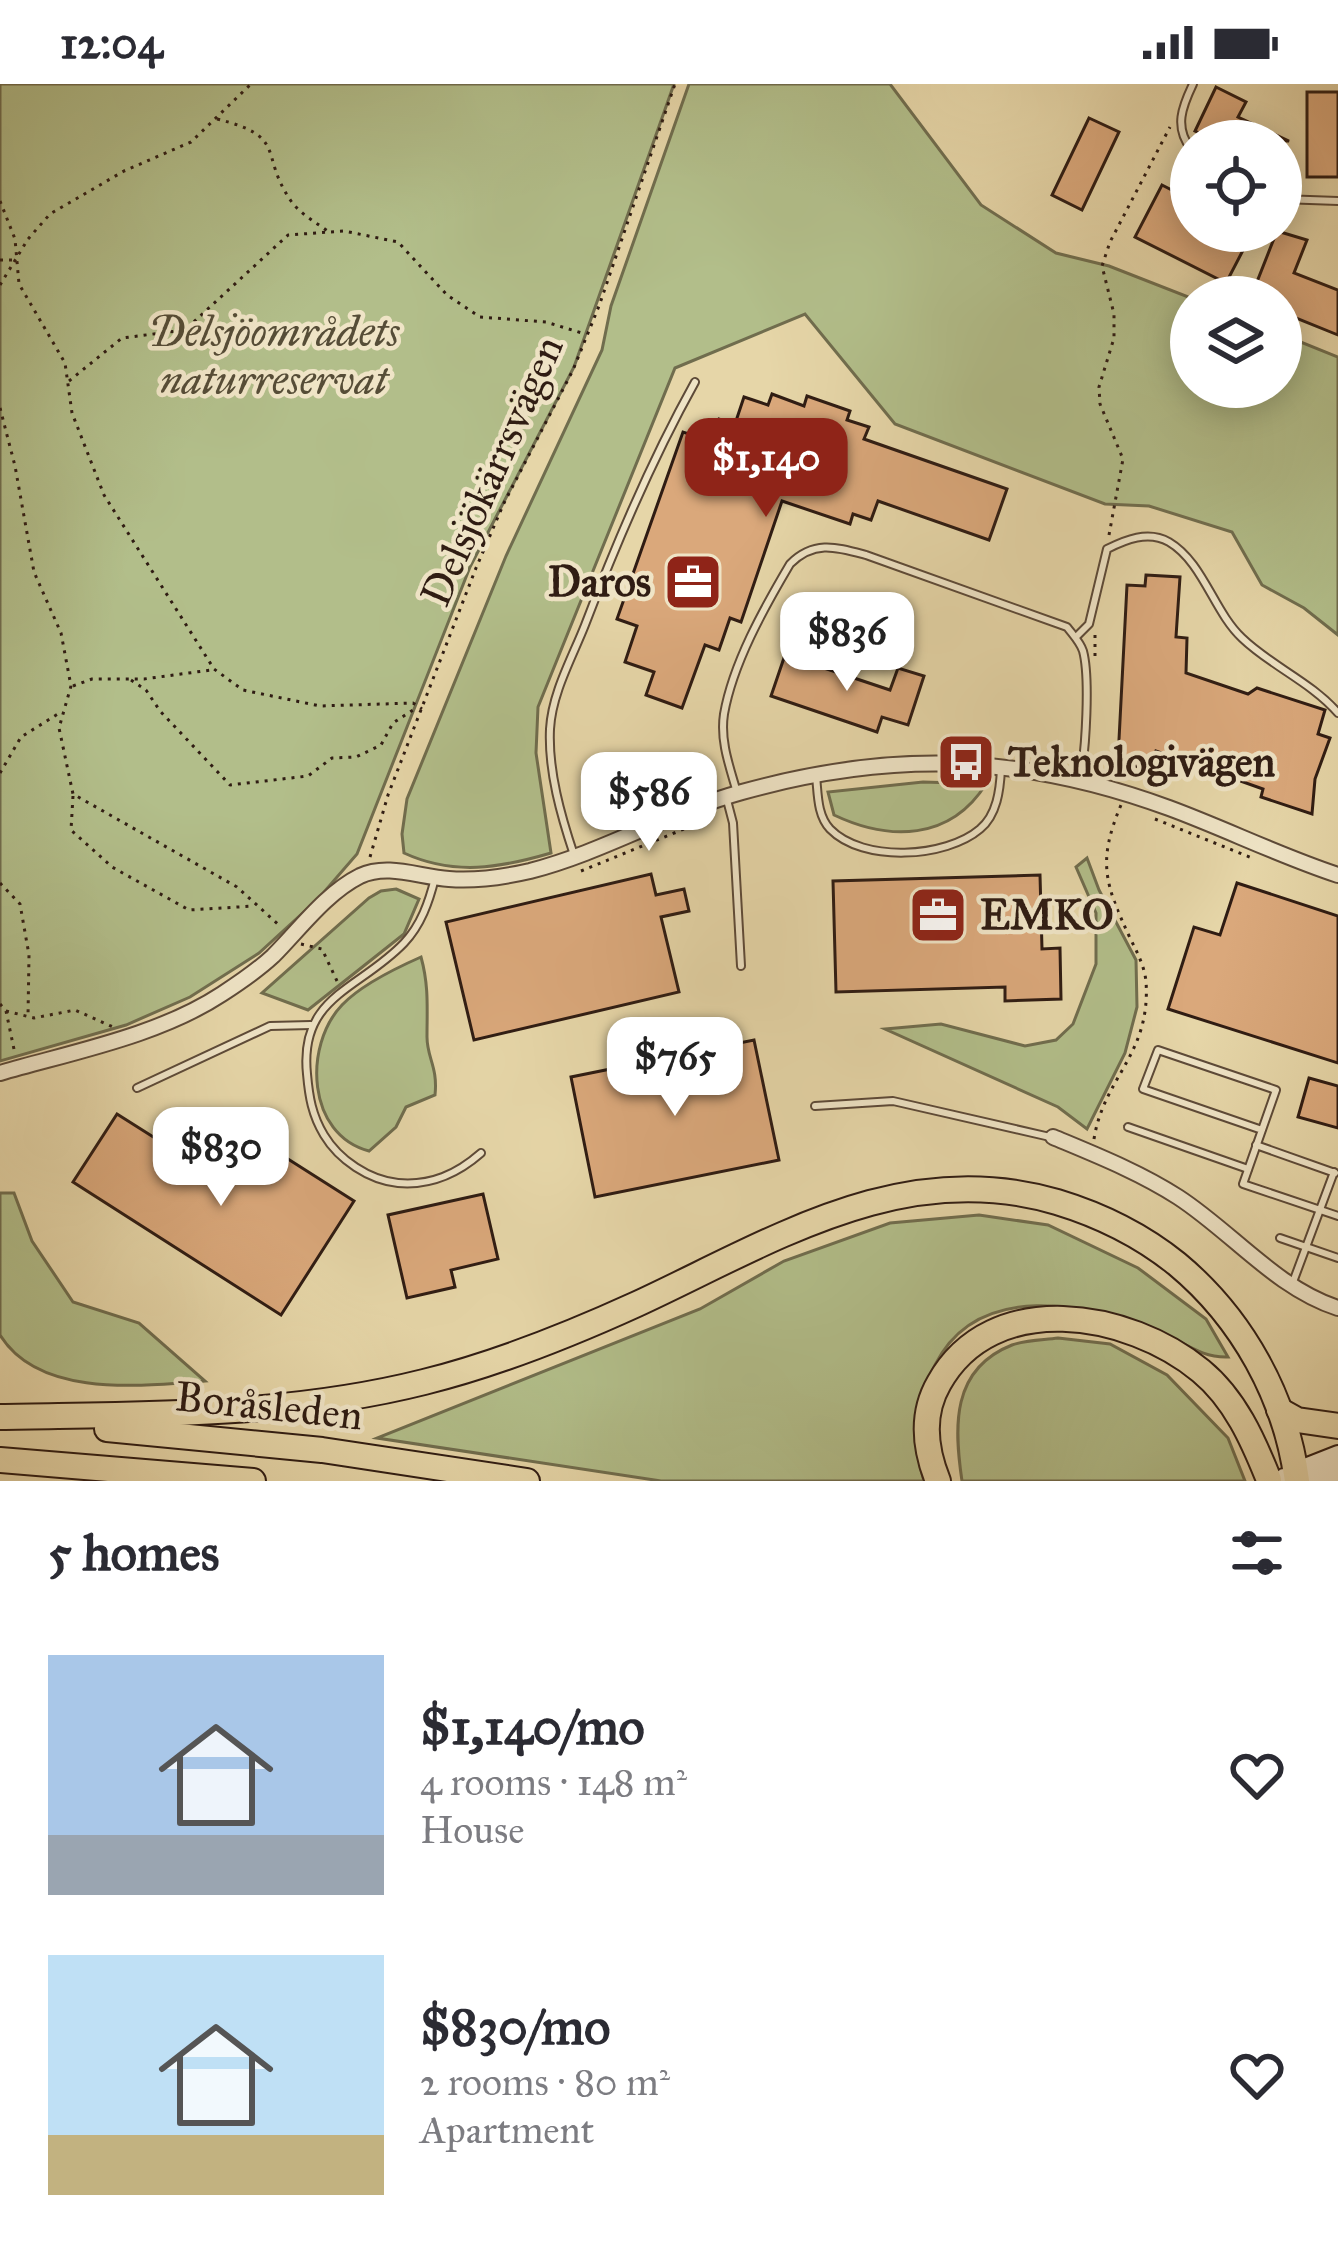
<!DOCTYPE html>
<html lang="en">
<head>
<meta charset="utf-8">
<style>
	body { margin:0; font-family:"IM FELL Great Primer",serif; background:#f7f7f7; color:#2b2b33; height:100vh; display:flex; flex-direction:column; font-size:45px; white-space:nowrap }
	* { box-sizing:border-box; margin:0 }
	p { font-size:39px; color:#7c7c81 }
	.icon { flex:none; width:66px; height:66px; fill:none; stroke:currentColor; stroke-width:2; stroke-linecap:round; stroke-linejoin:round }
	.map { position:relative; height:1397px; overflow:hidden }
	.panel { display:flex; flex-direction:column; background:#fff; flex:1 }
	.panel>* { flex:none }
	.controls { position:absolute; left:1170px; top:36px; display:grid; gap:24px }
	.controls a { display:grid; place-items:center; width:132px; height:132px; border-radius:50%; background:#fff; box-shadow:0 6px 30px #0003; font-size:60px }
	.price { position:absolute; translate:-50% -102px; padding:0 27px; border-radius:24px; background:#fff; color:#222; font-size:39px; line-height:78px; filter:drop-shadow(0 3px 6px #0008) }
	.price::after { content:''; position:absolute; left:50%; top:72px; width:36px; height:27px; margin-left:-18px; background:inherit; clip-path:polygon(0 0,100% 0,50% 100%) }
	.price.active { background:#8f2418; color:#fff }
	ul { padding:0; list-style:none }
	li { display:flex; align-items:center; gap:36px; height:300px; padding:0 48px }
	li span { display:grid; place-items:center; flex:none; width:336px; height:240px; border-radius:0px; color:#555 }
	li>.icon { margin-inline-start:auto }
	span .icon { width:144px; height:144px; fill:#fffc; stroke-width:1 }
	li b { font-size:51px }
	h2 { display:flex; justify-content:space-between; align-items:center; height:144px; padding:0 48px; font-size:51px }
	.status { display:flex; justify-content:space-between; align-items:center; height:84px; padding:0 60px; background:#fff; direction:ltr }
	.status svg { height:33px; fill:currentColor }
	.map>svg:first-child { display:block }
</style>
</head>
<body>
<div class="status"><b>12:04</b><svg viewBox="0 0 49 12"><path d="M0 12V9h3v3zM5 12V6h3v6zM10 12V3h3v9zM15 12V0h3v12zM26 1h20v11H26zM47 4h2v5h-2z"/></svg></div>
<div class="map">
<svg width="1338" height="1397" viewBox="0 0 1338 1397">
	<rect width="100%" height="100%" fill="#e6d6a8"/>
	<filter id="stains"><feTurbulence type="fractalNoise" baseFrequency=".00167" numOctaves="4"/><feColorMatrix values="0 0 0 0 .2 0 0 0 0 .09 0 0 0 0 .02 0 0 0 .5 -.17"/></filter>
	<radialGradient id="worn" r=".72"><stop offset=".6" stop-color="#630" stop-opacity="0"/><stop offset="1" stop-color="#630" stop-opacity=".3"/></radialGradient>
	<!-- green -->
	<g fill="#b2be8a" stroke="#706d4e" stroke-width="3">
		<polygon points="0,0 674,0 574,283 470,483 357,770 318,815 259,869 190,913 126,941 0,977"/>
		<path d="M689 0H890L981 121 1056 169 1109 182 1191 214V303H1281V250L1338 273V551L1304 524 1262 501 1232 448 1149 422 1105 420 895 340 805 230 675 284 538 623 536 669 551 769C500 784 454 792 404 769L402 750 407 715 506 472 602 266 611 222Z"/>
		<path d="M923 698 986 700C950 757 889 757 834 731L828 708Z"/>
		<polygon points="1087,774 1099,806 1136,876 1137,923 1125,969 1087,1045 1058,1023 885,945 941,940 1025,962 1056,956 1073,940 1096,880 1096,829 1076,783"/>
		<polygon points="396,805 419,815 404,850 308,926 262,909 369,814 381,807"/>
		<path d="M421 873C429 902 427 924 427 953 427 974 438 983 435 1011L406 1023 396 1043 369 1067C307 1051 303 962 342 921 361 901 396 884 421 873Z"/>
		<path d="M0 1109H14L32 1157 73 1218 139 1239 205 1297C140 1302 39 1314 0 1251Z"/>
		<path d="M979 1131 1048 1141 1138 1184 1206 1235 1228 1273C1201 1274 1184 1258 1160 1248 1088 1220 978 1195 935 1281 916 1320 911 1355 924 1397H661L377 1354 700 1225 784 1177 890 1139Z"/>
		<path d="M1058 1254 1110 1260 1167 1291 1228 1354 1245 1397H962C954 1343 951 1285 1012 1261 1025 1256 1044 1256 1058 1254Z"/>
	</g>
	<!-- building -->
	<g fill="#daa87b" stroke="#2f1c13" stroke-width="3">
		<polygon points="1216,3 1246,18 1238,33 1289,57 1216,57 1195,47"/>
		<rect x="1307" y="8" width="31" height="85"/>
		<polygon points="1089,34 1119,48 1082,126 1052,111"/>
		<polygon points="1162,101 1191,116 1191,147 1253,147 1226,199 1135,153"/>
		<polygon points="1277,147 1307,156 1294,189 1338,206 1338,251 1281,228 1281,213 1251,213"/>
		<polygon points="772,310 804,322 807,312 850,327 847,336 869,343 864,355 1007,405 989,456 878,417 871,436 853,430 850,440 782,417 741,538 730,534 719,566 705,561 682,624 646,611 654,588 625,578 637,542 617,535 683,348 711,357 719,335 735,340 744,313 768,321"/>
		<polygon points="1146,491 1180,493 1176,553 1187,554 1186,589 1248,610 1257,604 1325,626 1318,650 1330,654 1315,695 1312,730 1261,713 1263,705 1156,667 1151,688 1118,675 1127,501 1145,502"/>
		<polygon points="785,571 890,606 898,584 924,592 908,641 882,633 877,648 771,612"/>
		<polygon points="651,790 656,811 684,805 689,827 661,833 679,908 474,956 446,838"/>
		<polygon points="1040,791 1042,865 1060,864 1061,915 1005,917 1005,903 836,908 833,797"/>
		<polygon points="1237,799 1338,832 1338,979 1168,925 1194,843 1220,851"/>
		<polygon points="754,956 779,1076 595,1113 571,993"/>
		<polygon points="1309,994 1338,1002 1338,1044 1298,1033"/>
		<polygon points="117,1030 226,1099 255,1054 354,1117 281,1231 73,1098"/>
		<polygon points="483,1110 498,1175 451,1186 455,1203 407,1214 388,1131"/>
	</g>
	<g fill="none" stroke-linecap="round" stroke-linejoin="round">
		<!-- lane casing -->
		<g stroke="#5d4a38" stroke-width="10">
			<g id="lane">
				<path d="M1191 65C1174 43 1182 23 1193 0"/>
				<polyline points="1281,115 1338,117"/>
				<path d="M1076 553 1089 540 1107 465C1125 456 1148 446 1169 458 1203 478 1214 528 1242 554 1271 582 1311 598 1338 629"/>
				<path d="M816 692C818 710 817 731 830 745 863 779 946 774 980 745 997 731 1000 706 1001 685"/>
				<path d="M736 705C729 681 720 656 724 630 733 579 764 524 790 480 814 456 836 463 866 471L1067 543C1073 551 1080 558 1083 567 1090 593 1086 667 1080 694"/>
				<polyline points="727,716 733,739 741,882"/>
				<path d="M574 771C561 732 548 687 550 645 552 609 572 574 585 541 617 457 651 377 695 298"/>
				<path d="M435 794C429 818 421 841 404 859 359 906 299 912 307 990 309 1013 312 1031 324 1051 339 1076 369 1096 398 1099 431 1102 457 1090 481 1069"/>
				<polyline points="137,1004 270,942 311,941"/>
				<polyline points="815,1022 893,1017 1050,1053"/>
				<polyline points="1128,1043 1248,1085"/>
				<polyline points="1262,1046 1143,1005 1158,966 1276,1006 1243,1100 1338,1132"/>
				<polyline points="1256,1061 1335,1089"/>
				<polyline points="1280,1154 1338,1174"/>
				<polyline points="1293,1198 1334,1088"/>
			</g>
		</g>
		<!-- street casing -->
		<g stroke="#5d4a38" stroke-width="18">
			<g id="street">
				<path d="M0 989C72 968 158 952 222 910 239 899 258 886 273 872 299 846 326 809 360 792 388 779 419 793 449 795 475 797 504 793 530 787 604 768 669 728 742 708 893 666 1022 670 1169 724 1226 745 1280 772 1338 791"/>
				<path d="M1053 1053C1096 1071 1139 1088 1178 1113 1232 1148 1276 1204 1338 1224"/>
			</g>
		</g>
		<!-- secondary casing -->
		<g stroke="#2f1c13" stroke-width="22">
			<g id="secondary">
				<polyline points="1296,1393 1305,1384 1338,1371"/>
				<polyline points="1284,1394 1315,1395 1338,1388"/>
			</g>
		</g>
		<!-- highway casing -->
		<g stroke="#2f1c13" stroke-width="28">
			<g id="highway">
				<polyline points="1279,1326 1297,1336 1338,1342"/>
				<path d="M0 1333C143 1330 285 1333 424 1298 497 1280 569 1251 637 1220 771 1158 902 1072 1057 1118 1100 1131 1141 1151 1177 1180 1242 1234 1286 1313 1297 1397"/>
				<polyline points="107,1345 322,1366 527,1397"/>
				<polyline points="0,1376 253,1397"/>
				<path d="M938 1397C925 1365 921 1330 939 1299 992 1204 1129 1227 1201 1287 1235 1315 1253 1356 1269 1396"/>
			</g>
		</g>
		<!-- path -->
		<g stroke="#2f1c13" stroke-width="3" stroke-dasharray="3 6" stroke-linecap="butt">
			<path d="M217 35C289 53 258 69 291 117 300 130 317 139 329 148"/>
			<polyline points="0,117 15,155 19,200 65,279 72,329 104,411 214,585 243,606 320,622 413,619 422,625"/>
			<polyline points="0,176 13,176"/>
			<polyline points="0,201 28,155 50,130 124,87 191,58 251,0"/>
			<polyline points="69,297 122,254 185,246 288,151 344,147 398,158 447,211 480,233 546,238 585,250"/>
			<polyline points="0,324 15,382 34,488 61,549 71,602 59,644 73,710 237,803 280,842"/>
			<polyline points="1109,451 1123,375 1100,320 1099,303 1114,254 1114,230 1102,182 1110,158 1170,43"/>
			<polyline points="1095,572 1095,551"/>
			<polyline points="131,596 146,606 160,627 230,701 308,692 332,674 356,673 381,661 393,639 416,624"/>
			<polyline points="73,602 92,595 144,595 211,586"/>
			<polyline points="0,689 21,653 61,628"/>
			<polyline points="73,712 71,746 112,783 189,826 254,822"/>
			<polyline points="1155,735 1252,774"/>
			<polyline points="370,773 388,711 476,484 504,419 573,286 599,222 675,0"/>
			<polyline points="581,787 684,745"/>
			<polyline points="0,799 20,820 29,871 28,932"/>
			<polyline points="301,860 322,865 337,897"/>
			<polyline points="0,920 6,927 15,970"/>
			<polyline points="6,927 34,934 75,926 113,943"/>
			<path d="M1094 1055C1104 992 1151 971 1146 897 1144 881 1137 868 1130 854 1105 800 1097 778 1121 721"/>
		</g>
		<!-- lane -->
		<use href="#lane" stroke="#efe4c6" stroke-width="6"/>
		<!-- street -->
		<use href="#street" stroke="#efe4c6" stroke-width="14"/>
		<!-- secondary -->
		<use href="#secondary" stroke="#efe4c6" stroke-width="18"/>
		<!-- highway -->
		<use href="#highway" stroke="#e6d6a8" stroke-width="24"/>
	</g>
	<!-- icons -->
	<defs>
		<g id="office-square" transform="scale(3)"><rect x="-9" y="-9" width="18" height="18" rx="4" fill="#8f2418" stroke="#efe4c6"/><path d="M-6-3h4V-5.5h4V-3h4V5H-6ZM-1-4.5V-3h2v-1.5ZM-6 0V1H6V0Z" fill="#fff"/></g>
		<g id="bus-square" transform="scale(3)"><rect x="-9" y="-9" width="18" height="18" rx="4" fill="#8f2418" stroke="#efe4c6"/><path d="M-5-6H5V4H4V6H2V4H-2V6H-4V4H-5ZM-3.5-4V0h7V-4ZM-3.5 1.2v1.5H-2V1.2ZM2 1.2v1.5H3.5V1.2Z" fill="#fff"/></g>
	</defs>
	<g fill-rule="evenodd">
		<use href="#office-square" x="693" y="498"/>
		<use href="#bus-square" x="966" y="678"/>
		<use href="#office-square" x="938" y="831"/>
	</g>
	<g text-anchor="middle" dominant-baseline="central" stroke-width="9" stroke-linejoin="round" paint-order="stroke">
		<!-- park labels -->
		<g font-size="42" font-style="italic" fill="#564d37" stroke="#efe4c6">
			<text x="274" y="248">Delsjöområdets<tspan x="274" dy="48">naturreservat</tspan></text>
		</g>
		<!-- street labels -->
		<g font-size="42" fill="#2f1c13" stroke="#efe4c6">
			<text transform="translate(492 387) rotate(-66)">Delsjökärrsvägen</text>
			<text transform="translate(269 1322) rotate(6)">Boråsleden</text>
		</g>
		<!-- poi labels -->
		<g font-size="42" font-weight="bold" fill="#2f1c13" stroke="#efe4c6" text-anchor="start">
			<text x="651" y="498" text-anchor="end">Daros</text>
			<text x="1008" y="678">Teknologivägen</text>
			<text x="980" y="831">EMKO</text>
		</g>
	</g>
	<rect width="100%" height="100%" filter="url(#stains)"/>
	<rect width="100%" height="100%" fill="url(#worn)"/>
</svg>
<div class="controls">
<a><svg class="icon" aria-label="locate" viewBox="0 0 24 24"><circle cx="12" cy="12" r="6"/><path d="M12 2v4M12 18v4M2 12h4M18 12h4"/></svg></a>
<a><svg class="icon" aria-label="layers" viewBox="0 0 24 24"><path d="M12 4l9 5-9 5-9-5zM3 14l9 5 9-5"/></svg></a>
</div>
<b class="price active" style="left:766px;top:436px">$1,140</b>
<b class="price" style="left:847px;top:610px">$836</b>
<b class="price" style="left:649px;top:770px">$586</b>
<b class="price" style="left:675px;top:1035px">$765</b>
<b class="price" style="left:221px;top:1125px">$830</b>
</div>
<section class="panel">
<h2>5 homes<svg class="icon" aria-label="filters" viewBox="0 0 24 24"><path d="M4 7h16M4 17h16"/><circle cx="9" cy="7" r="2"/><circle cx="15" cy="17" r="2"/></svg></h2>
<ul>
<li><span style="background:linear-gradient(#a9c7e8 75%,#9aa5b1 0)"><svg class="icon" aria-label="home" viewBox="0 0 24 24"><path d="M3 11l9-7 9 7M6 9v11h12V9"/></svg></span><div><b>$1,140/mo</b><p>4 rooms · 148 m²</p><p>House</p></div><svg class="icon" aria-label="heart" viewBox="0 0 24 24"><path d="M12 20l-8-8c-3-5 5-10 8-4 3-6 11-1 8 4z"/></svg></li>
<li><span style="background:linear-gradient(#bfe0f5 75%,#c2b280 0)"><svg class="icon" aria-label="home" viewBox="0 0 24 24"><path d="M3 11l9-7 9 7M6 9v11h12V9"/></svg></span><div><b>$830/mo</b><p>2 rooms · 80 m²</p><p>Apartment</p></div><svg class="icon" aria-label="heart" viewBox="0 0 24 24"><path d="M12 20l-8-8c-3-5 5-10 8-4 3-6 11-1 8 4z"/></svg></li>
</ul>
</section>
</body>
</html>
